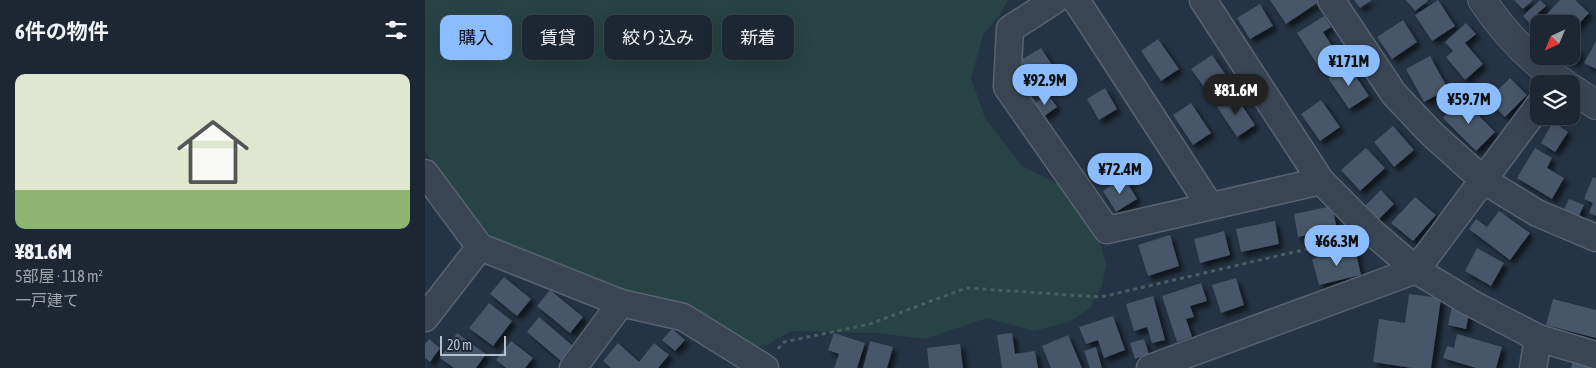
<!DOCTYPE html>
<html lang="ja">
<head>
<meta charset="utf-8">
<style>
	body { margin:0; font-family:"Asap Condensed","Noto Sans JP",sans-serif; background:#252f3b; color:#f1f3f6; height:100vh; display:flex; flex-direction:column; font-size:19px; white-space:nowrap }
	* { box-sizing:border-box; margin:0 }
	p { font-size:16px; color:#a0a5ac }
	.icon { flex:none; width:28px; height:28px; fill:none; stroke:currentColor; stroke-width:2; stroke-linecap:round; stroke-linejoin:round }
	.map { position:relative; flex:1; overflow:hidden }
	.drawer { display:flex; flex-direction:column; background:#1c2733; width:425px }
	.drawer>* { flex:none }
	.top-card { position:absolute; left:15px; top:15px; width:475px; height:45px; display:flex; gap:10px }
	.needle { width:32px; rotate:224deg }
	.buttons { position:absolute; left:1105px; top:15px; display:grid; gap:10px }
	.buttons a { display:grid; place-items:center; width:50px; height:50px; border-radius:10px; background:#1c2733; box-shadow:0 5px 20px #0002,0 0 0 1px #3a444e; font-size:25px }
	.scale { position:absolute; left:15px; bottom:12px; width:66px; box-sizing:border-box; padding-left:5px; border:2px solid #b7c0cd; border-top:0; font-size:14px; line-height:18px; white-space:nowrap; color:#b7c0cd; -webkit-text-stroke:4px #1e2a39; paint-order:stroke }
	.price { position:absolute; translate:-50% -42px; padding:0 11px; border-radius:18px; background:#8bbcfe; color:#111; font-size:16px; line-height:32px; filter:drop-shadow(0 1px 2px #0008) }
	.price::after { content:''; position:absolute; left:50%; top:30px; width:15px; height:11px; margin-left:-8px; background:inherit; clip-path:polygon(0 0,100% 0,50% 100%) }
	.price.selected { background:#222; color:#fff }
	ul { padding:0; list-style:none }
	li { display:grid; align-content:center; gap:10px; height:265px; padding:0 15px }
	li span { display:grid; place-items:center; height:155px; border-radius:10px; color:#555 }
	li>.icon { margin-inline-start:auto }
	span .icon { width:90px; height:90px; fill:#fffc; stroke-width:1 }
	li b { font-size:21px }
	h2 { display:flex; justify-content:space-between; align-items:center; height:60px; padding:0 15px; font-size:21px }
	.chip { padding:0 18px; border-radius:10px; background:#1c2733; box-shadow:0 5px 20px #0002,0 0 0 1px #3a444e; font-size:18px; line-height:45px }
	.chip.selected { background:#8bbcfe; color:#111 }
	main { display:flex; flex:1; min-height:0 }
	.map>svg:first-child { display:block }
</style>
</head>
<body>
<main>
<section class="drawer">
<h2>6件の物件<svg class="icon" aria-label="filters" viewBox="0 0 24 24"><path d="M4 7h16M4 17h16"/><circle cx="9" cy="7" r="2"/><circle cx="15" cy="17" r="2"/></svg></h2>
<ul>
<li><span style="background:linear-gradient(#dfe7d0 75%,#8fb573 0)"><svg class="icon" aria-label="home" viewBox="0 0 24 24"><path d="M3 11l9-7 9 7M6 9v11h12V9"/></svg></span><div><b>¥81.6M</b><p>5部屋 · 118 m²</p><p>一戸建て</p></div></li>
</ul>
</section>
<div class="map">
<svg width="1171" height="368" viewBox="0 0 1171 368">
	<defs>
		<filter id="shadow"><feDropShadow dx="4.5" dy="4.5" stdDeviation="2.5" flood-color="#0009"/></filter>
	</defs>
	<rect width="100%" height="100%" fill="#253444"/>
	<!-- green -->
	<polygon fill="#274345" points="0,0 583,0 574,16 558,35 546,78 560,118 597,166 635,185 665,222 675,243 681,264 677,285 665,308 644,322 609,331 562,318 499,339 454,333 366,331 342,345 327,347 261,308 201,290 83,246 66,235 32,197 0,151"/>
	<!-- building -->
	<g fill="#465668" filter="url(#shadow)">
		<polygon points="845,0 891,0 892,3 861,24"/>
		<polygon points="929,0 947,0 935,8"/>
		<polygon points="981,0 1002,0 1003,1 990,11"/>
		<polygon points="1013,0 1030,26 1007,41 990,15"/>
		<polygon points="1089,0 1108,0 1098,9"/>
		<polygon points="1115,0 1121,6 1112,14 1118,20 1109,28 1098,16"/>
		<polygon points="1135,0 1150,0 1164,13 1146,32 1146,24 1129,24 1121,15"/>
		<polygon points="835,4 848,26 825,39 812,18"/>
		<polygon points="899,16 906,27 898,32 914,57 895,69 872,33"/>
		<polygon points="978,20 992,42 967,59 952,37"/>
		<polygon points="1041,23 1051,34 1040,43 1058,64 1040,80 1021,57 1028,51 1020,42"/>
		<polygon points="733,39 754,69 736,81 716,51"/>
		<polygon points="1171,41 1171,69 1159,63"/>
		<polygon points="1146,46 1156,53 1149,63 1139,56 1146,56"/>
		<polygon points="616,48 634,76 614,88 596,60"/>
		<polygon points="787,55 805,81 785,95 766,69"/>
		<polygon points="1005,56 1023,89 999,102 981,69"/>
		<polygon points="923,65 944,96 924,109 903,78"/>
		<polygon points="1085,78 1102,95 1080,117 1063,100"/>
		<polygon points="680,88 692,109 674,120 662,99"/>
		<polygon points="623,95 632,107 618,117 609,104"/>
		<polygon points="810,95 830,125 812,137 792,107"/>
		<polygon points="1037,99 1070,132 1051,151 1018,118"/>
		<polygon points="896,100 915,127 895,141 876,114"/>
		<polygon points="766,103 786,133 768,145 748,115"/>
		<polygon points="1128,122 1143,132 1130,152 1116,143"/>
		<polygon points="968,126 989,150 969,167 949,142"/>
		<polygon points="941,148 960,168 935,191 916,170"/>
		<polygon points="1110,148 1127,158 1122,168 1139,178 1127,199 1092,178"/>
		<polygon points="699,177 712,199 691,212 678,191"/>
		<polygon points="1168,177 1171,178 1171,216 1164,213 1168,203 1159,199"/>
		<polygon points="956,190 969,204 952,221 939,207"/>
		<polygon points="990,197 1011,215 988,241 966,223"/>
		<polygon points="1144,199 1159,205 1153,218 1138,212"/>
		<polygon points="907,206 912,229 873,237 869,214"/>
		<polygon points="1074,211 1105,233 1085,260 1044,229 1051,219 1062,227"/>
		<polygon points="850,221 854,244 816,252 811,229"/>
		<polygon points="799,231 805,255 775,263 769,239"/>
		<polygon points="745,235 754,266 723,276 713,245"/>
		<polygon points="1052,248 1079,263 1066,286 1040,271"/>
		<polygon points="930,249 936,275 894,285 887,259"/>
		<polygon points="79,277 106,299 92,316 65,294"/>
		<polygon points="811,278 819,305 796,313 787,285"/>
		<polygon points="776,283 782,301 765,306 769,317 761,319 767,337 752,342 737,296"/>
		<polygon points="125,290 158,317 145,333 112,306"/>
		<polygon points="984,294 1016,298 1006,368 987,368 948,362 954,319 980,323"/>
		<polygon points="728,296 740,340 727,343 722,327 709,331 701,304"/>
		<polygon points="1128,299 1171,310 1171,338 1121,325"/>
		<polygon points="1028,302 1044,313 1041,329 1023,325"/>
		<polygon points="64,303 87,321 68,346 44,328"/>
		<polygon points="688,316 700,350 679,358 673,340 661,344 654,327"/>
		<polygon points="114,317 148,346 136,361 102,332"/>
		<polygon points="247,329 260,340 250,351 237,340"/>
		<polygon points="32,333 61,354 51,368 29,368 15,358"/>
		<polygon points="409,333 440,343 432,368 409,368 414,354 403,350"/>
		<polygon points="587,333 590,354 610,351 613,368 577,368 572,335"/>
		<polygon points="1032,334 1077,347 1071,368 1051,368 1018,358 1022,346 1029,348"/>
		<polygon points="643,335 657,368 626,368 617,346"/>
		<polygon points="4,339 15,348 5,362 0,358 0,344"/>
		<polygon points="719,339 724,354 710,359 705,343"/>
		<polygon points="86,341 108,358 100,368 81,368 71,360"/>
		<polygon points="445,341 468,347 462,368 438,368"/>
		<polygon points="193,343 214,362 229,343 244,355 233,368 186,368 178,361"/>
		<polygon points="535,344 538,368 504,368 502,348"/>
		<polygon points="671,347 677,368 665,368 659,351"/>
		<polygon points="1148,361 1168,368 1146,368"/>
	</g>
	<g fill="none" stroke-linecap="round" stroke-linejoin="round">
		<!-- minor casing -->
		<g stroke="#586371" stroke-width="29">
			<g id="minor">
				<polyline points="630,0 585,29 582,87 682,230 896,181"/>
				<polyline points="651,0 785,206"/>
				<polyline points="778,0 896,181 947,232 991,270 1044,302 1113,338 1171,355"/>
				<polyline points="906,0 969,94 1007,134 1058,180 1112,213 1171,238"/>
				<polyline points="0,173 55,247 196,303 258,317 340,368"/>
				<polyline points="0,318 55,247"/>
				<polyline points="148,368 196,303"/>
				<polyline points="725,368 991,270 1114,105"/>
				<polyline points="1108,368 1113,338"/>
			</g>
		</g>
		<!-- tertiary casing -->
		<g stroke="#586371" stroke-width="30">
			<g id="tertiary">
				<path d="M1057 0C1079 33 1107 62 1140 84"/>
				<polyline points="1146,88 1171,105"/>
			</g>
		</g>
		<!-- path -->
		<polyline stroke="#465f61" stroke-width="3" stroke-dasharray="4 4" stroke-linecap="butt" points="353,349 359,342 445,324 541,288 676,297 921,240"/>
		<!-- minor -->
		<use href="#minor" stroke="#3a4554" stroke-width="26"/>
		<!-- tertiary -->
		<use href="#tertiary" stroke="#3a4554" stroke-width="28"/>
	</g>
</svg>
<div class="buttons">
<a><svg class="needle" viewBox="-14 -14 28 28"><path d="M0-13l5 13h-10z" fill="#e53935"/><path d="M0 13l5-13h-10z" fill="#a0a5ac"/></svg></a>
<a><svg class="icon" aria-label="layers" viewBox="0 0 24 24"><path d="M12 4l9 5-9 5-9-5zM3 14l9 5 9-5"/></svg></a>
</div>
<div class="scale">20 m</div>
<b class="price" style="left:924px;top:87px">¥171M</b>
<b class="price" style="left:620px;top:106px">¥92.9M</b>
<b class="price selected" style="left:811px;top:116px">¥81.6M</b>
<b class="price" style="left:1044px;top:125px">¥59.7M</b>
<b class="price" style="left:695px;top:195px">¥72.4M</b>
<b class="price" style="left:912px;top:267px">¥66.3M</b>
<div class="top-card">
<a class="chip selected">購入</a>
<a class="chip">賃貸</a>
<a class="chip">絞り込み</a>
<a class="chip">新着</a>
</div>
</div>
</main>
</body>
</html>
